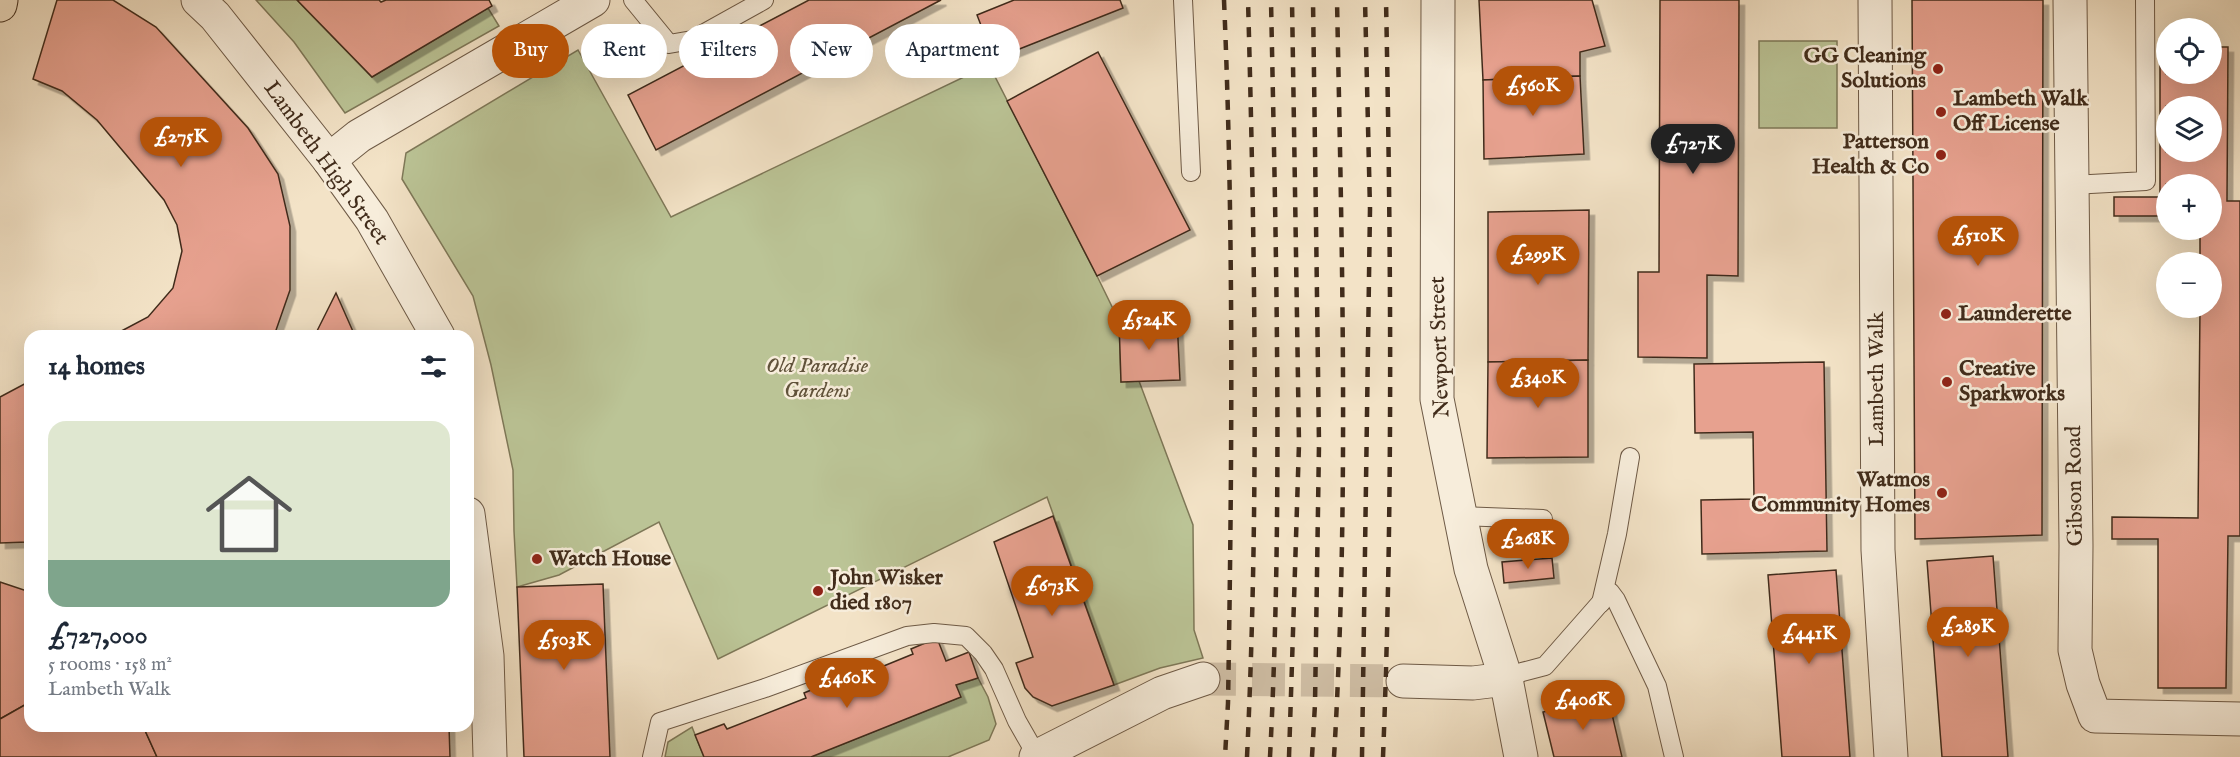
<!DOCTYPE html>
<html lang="en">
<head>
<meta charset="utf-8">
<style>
	body { margin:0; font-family:"IM FELL English",serif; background:#f2f2f3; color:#1f2937; height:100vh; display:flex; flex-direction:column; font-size:22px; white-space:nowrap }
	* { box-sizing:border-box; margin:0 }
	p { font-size:20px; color:#747a83 }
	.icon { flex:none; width:33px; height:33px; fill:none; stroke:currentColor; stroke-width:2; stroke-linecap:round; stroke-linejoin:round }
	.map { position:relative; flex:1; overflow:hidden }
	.panel { position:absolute; left:24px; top:330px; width:450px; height:402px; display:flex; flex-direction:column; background:#fff; border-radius:18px; box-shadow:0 6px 24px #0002 }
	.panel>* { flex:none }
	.banner { position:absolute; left:492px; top:24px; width:570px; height:54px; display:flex; gap:12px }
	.buttons { position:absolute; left:2156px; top:18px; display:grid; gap:12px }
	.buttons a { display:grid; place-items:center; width:66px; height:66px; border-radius:50%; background:#fff; box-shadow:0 6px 24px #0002; font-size:30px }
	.price { position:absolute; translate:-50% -51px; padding:0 14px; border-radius:21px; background:#b45309; color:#fff; font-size:20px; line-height:39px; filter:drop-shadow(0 2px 3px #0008) }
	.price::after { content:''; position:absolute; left:50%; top:36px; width:18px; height:14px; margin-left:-9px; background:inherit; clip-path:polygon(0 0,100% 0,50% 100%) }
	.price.current { background:#222; color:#fff }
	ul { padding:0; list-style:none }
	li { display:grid; align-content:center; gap:12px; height:318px; padding:0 24px }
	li+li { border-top:2px solid #e0e1e3 }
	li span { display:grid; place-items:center; height:186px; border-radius:18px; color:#555 }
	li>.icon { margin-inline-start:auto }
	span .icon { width:108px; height:108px; fill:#fffc; stroke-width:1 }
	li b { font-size:26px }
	h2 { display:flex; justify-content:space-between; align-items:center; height:72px; padding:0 24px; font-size:26px }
	.chip { padding:0 21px; border-radius:27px; background:#fff; box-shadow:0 6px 24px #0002; font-size:21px; line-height:54px }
	.chip.current { background:#b45309; color:#fff }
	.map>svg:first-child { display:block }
</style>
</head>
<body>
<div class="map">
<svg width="2240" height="757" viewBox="0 0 2240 757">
	<defs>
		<filter id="shadow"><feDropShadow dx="5.5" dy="5.5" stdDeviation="0" flood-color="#0004"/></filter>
	</defs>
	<rect width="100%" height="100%" fill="#f3e3c7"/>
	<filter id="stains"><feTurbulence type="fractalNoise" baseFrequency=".00333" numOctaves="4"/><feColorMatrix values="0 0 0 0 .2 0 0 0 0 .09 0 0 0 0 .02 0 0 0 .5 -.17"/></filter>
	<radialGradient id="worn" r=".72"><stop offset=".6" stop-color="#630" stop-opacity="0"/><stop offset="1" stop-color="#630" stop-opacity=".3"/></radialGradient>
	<!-- green -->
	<g fill="#bbc496" stroke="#7e7858" stroke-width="1.5">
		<polygon points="256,0 297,0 372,77 488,8 499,26 345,113 294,42"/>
		<rect x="1759" y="41" width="78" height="87"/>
		<polygon points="578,50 671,217 989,65 1097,276 1119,321 1121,382 1139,381 1193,525 1194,630 1203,658 1160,668 1114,685 1047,497 718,659 659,522 559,575 517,587 514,531 513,470 491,365 473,296 402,179 406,153"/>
		<polygon points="978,678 988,697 996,724 989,740 948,757 811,757 960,697 956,685"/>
		<polygon points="692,727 704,757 665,757 668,742"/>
	</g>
	<!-- building -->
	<g fill="#e7a18f" stroke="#412c1b" stroke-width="1.5" fill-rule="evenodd" filter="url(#shadow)">
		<polygon points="57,0 113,0 156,27 248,128 278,174 290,226 290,290 274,336 112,336 148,317 173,288 182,251 177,225 164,200 97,120 62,91 33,79"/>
		<polygon points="297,0 379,0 381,2 386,0 489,0 492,6 372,77"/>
		<polygon points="809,0 941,0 656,150 628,95"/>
		<polygon points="1014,0 1120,0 1123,8 994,59 977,15"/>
		<polygon points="1479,0 1592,0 1605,46 1580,52 1580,76 1483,80"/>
		<polygon points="1660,0 1739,0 1738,276 1707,275 1707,358 1638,357 1638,272 1659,272"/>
		<polygon points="1912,0 2043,0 2042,535 1915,539"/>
		<path d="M2160 46H2166V74H2211V47H2228L2227 201H2240V536H2228L2226 688H2158V539H2112V517L2198 518 2200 308H2211V262H2200V230H2211V184H2166V216H2114V197H2160ZM2166 106H2211V152H2166Z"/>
		<polygon points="1098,52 1190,230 1097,276 1007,101"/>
		<polygon points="1580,76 1584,154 1484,159 1483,80"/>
		<polygon points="1589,210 1588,360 1488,362 1488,212"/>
		<polygon points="336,293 355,336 314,336 317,331"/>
		<polygon points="1177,319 1180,380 1121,382 1119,321"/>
		<polygon points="1588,360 1588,457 1487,458 1488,362"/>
		<polygon points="1824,362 1827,551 1702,554 1701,500 1754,499 1753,432 1695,433 1694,364"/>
		<polygon points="30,381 30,514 27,518 27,542 0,543 0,397"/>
		<polygon points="1053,516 1114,685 1052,706 1033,697 1025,688 1016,663 1033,657 994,542"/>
		<polygon points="1993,556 2008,757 1942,757 1927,561"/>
		<polygon points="1552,558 1554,578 1504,583 1502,562"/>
		<polygon points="1836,570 1850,757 1782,757 1768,575"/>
		<polygon points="0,582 30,592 30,702 0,719"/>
		<polygon points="603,584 610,757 524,757 517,587"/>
		<polygon points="937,638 946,661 969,652 978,678 956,685 961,697 811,757 704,757 695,735 724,724 727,729 806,698 804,693 828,683 830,688 913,654 911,649"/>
		<polygon points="1608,697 1622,757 1554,757 1543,712"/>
		<polygon points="30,702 30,726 143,726 157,757 0,757 0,719"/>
		<polygon points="143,726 449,726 450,757 157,757"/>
	</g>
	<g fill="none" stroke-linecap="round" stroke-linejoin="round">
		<!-- street-tunnel -->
		<polyline stroke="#cfbea5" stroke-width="33" stroke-dasharray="33 16" stroke-linecap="butt" points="1203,679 1403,681"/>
		<!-- lane casing -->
		<g stroke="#6e5a46" stroke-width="20">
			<g id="lane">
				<polyline points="633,0 669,44 692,40 764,0"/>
				<polyline points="1183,0 1191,172"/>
				<polyline points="2072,185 2146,181 2145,0"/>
				<polyline points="1460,516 1543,519"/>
				<polyline points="1601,603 1617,534 1630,457"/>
				<polyline points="1506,679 1522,672 1545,666 1610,592 1616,600 1657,686 1674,757"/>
				<polyline points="652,757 660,722 765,688 907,636 934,633 966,636 983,653 994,669 1017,721 1037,756"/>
			</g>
		</g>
		<!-- street casing -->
		<g stroke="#6e5a46" stroke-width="35">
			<g id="street">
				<polyline points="198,0 215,16 329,160 372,220 438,336"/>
				<polyline points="1438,0 1437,399 1471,569 1506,679 1521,757"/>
				<polyline points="1875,0 1878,550 1891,757"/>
				<polyline points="2070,0 2076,546 2075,650 2083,684 2095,716 2240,719"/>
				<polyline points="329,160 359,136 593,0"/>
				<polyline points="468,514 487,656 490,757"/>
				<polyline points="1403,681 1473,683 1506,679"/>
				<polyline points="1036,757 1162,693 1203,679"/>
			</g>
		</g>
		<!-- primary casing -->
		<g stroke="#412c1b" stroke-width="35">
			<polyline id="primary" points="0,5 1,0"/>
		</g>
		<!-- lane -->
		<use href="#lane" stroke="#f7eddb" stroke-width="18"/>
		<!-- street -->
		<use href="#street" stroke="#f7eddb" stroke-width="33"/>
		<!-- primary -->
		<use href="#primary" stroke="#f3e3c7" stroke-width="33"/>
		<!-- rail -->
		<g stroke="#412c1b" stroke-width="4.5" stroke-dasharray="10 10" stroke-linecap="butt">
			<path d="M1224 0C1234 234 1232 469 1228 703L1225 757"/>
			<path d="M1247 757C1259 505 1255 252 1248 0"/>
			<path d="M1270 757C1283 505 1276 252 1271 0"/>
			<polyline points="1289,757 1299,444 1292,0"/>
			<polyline points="1312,757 1315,704 1319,444 1313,0"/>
			<path d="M1334 757C1349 505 1342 252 1337 0"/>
			<polyline points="1362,757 1370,209 1365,0"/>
			<path d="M1383 757C1393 505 1391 252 1386 0"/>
		</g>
	</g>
	<!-- markers -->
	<g fill="#8f2418" stroke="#f7eddb" stroke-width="2">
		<circle cx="1938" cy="69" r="6"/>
		<circle cx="1941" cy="112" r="6"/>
		<circle cx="1941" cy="155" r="6"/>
		<circle cx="1946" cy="314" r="6"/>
		<circle cx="1947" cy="382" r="6"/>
		<circle cx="1942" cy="493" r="6"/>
		<circle cx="537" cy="559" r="6"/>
		<circle cx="818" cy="591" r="6"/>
	</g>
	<g text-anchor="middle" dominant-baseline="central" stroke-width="5" stroke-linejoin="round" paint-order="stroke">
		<!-- poi labels -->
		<g font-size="22" font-weight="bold" fill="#412c1b" stroke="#f7eddb" text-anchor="start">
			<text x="1926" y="56" text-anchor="end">GG Cleaning<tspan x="1926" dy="25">Solutions</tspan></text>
			<text x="1953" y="99">Lambeth Walk<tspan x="1953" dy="25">Off License</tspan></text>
			<text x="1929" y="142" text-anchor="end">Patterson<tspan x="1929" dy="25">Health &amp; Co</tspan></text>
			<text x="1958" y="314">Launderette</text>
			<text x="1959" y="369">Creative<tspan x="1959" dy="25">Sparkworks</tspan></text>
			<text x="1930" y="480" text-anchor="end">Watmos<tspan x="1930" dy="25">Community Homes</tspan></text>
			<text x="549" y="559">Watch House</text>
			<text x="830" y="578">John Wisker<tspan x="830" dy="25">died 1807</tspan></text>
		</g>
		<!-- street labels -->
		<g font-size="22" fill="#412c1b" stroke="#f7eddb">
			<text transform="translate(326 163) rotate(54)">Lambeth High Street</text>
			<text transform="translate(1440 347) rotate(-92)">Newport Street</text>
			<text transform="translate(1877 379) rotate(-90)">Lambeth Walk</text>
			<text transform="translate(2075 486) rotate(-91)">Gibson Road</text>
		</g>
		<!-- park labels -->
		<g font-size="22" font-style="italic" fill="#60523a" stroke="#f7eddb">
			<text x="817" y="366">Old Paradise<tspan x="817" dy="25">Gardens</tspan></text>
		</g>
	</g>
	<rect width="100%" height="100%" filter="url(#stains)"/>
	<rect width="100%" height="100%" fill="url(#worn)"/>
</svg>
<div class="buttons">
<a><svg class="icon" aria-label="locate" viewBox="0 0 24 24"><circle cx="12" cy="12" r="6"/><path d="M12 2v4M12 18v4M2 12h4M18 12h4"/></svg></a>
<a><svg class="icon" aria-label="layers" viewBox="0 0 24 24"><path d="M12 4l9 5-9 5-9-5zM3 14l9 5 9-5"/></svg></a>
<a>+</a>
<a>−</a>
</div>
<b class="price" style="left:1533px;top:117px">£560K</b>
<b class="price" style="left:181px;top:168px">£275K</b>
<b class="price current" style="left:1693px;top:175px">£727K</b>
<b class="price" style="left:1978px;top:267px">£510K</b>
<b class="price" style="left:1538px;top:286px">£299K</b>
<b class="price" style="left:1149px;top:351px">£524K</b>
<b class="price" style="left:1538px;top:409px">£340K</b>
<b class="price" style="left:1528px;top:570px">£268K</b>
<b class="price" style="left:1052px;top:617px">£673K</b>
<b class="price" style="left:1968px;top:658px">£289K</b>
<b class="price" style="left:1809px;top:665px">£441K</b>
<b class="price" style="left:564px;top:671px">£503K</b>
<b class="price" style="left:847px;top:709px">£460K</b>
<b class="price" style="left:1583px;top:731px">£406K</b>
<div class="banner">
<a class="chip current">Buy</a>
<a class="chip">Rent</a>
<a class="chip">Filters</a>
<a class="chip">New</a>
<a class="chip">Apartment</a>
</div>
<section class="panel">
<h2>14 homes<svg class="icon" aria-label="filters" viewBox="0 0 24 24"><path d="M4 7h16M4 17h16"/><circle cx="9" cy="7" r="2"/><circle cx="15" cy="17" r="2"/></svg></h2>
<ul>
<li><span style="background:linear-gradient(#dfe7d0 75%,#7fa58c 0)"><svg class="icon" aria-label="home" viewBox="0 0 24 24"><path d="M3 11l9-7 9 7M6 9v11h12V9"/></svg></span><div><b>£727,000</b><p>5 rooms · 158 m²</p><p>Lambeth Walk</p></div></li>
</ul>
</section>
</div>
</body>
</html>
